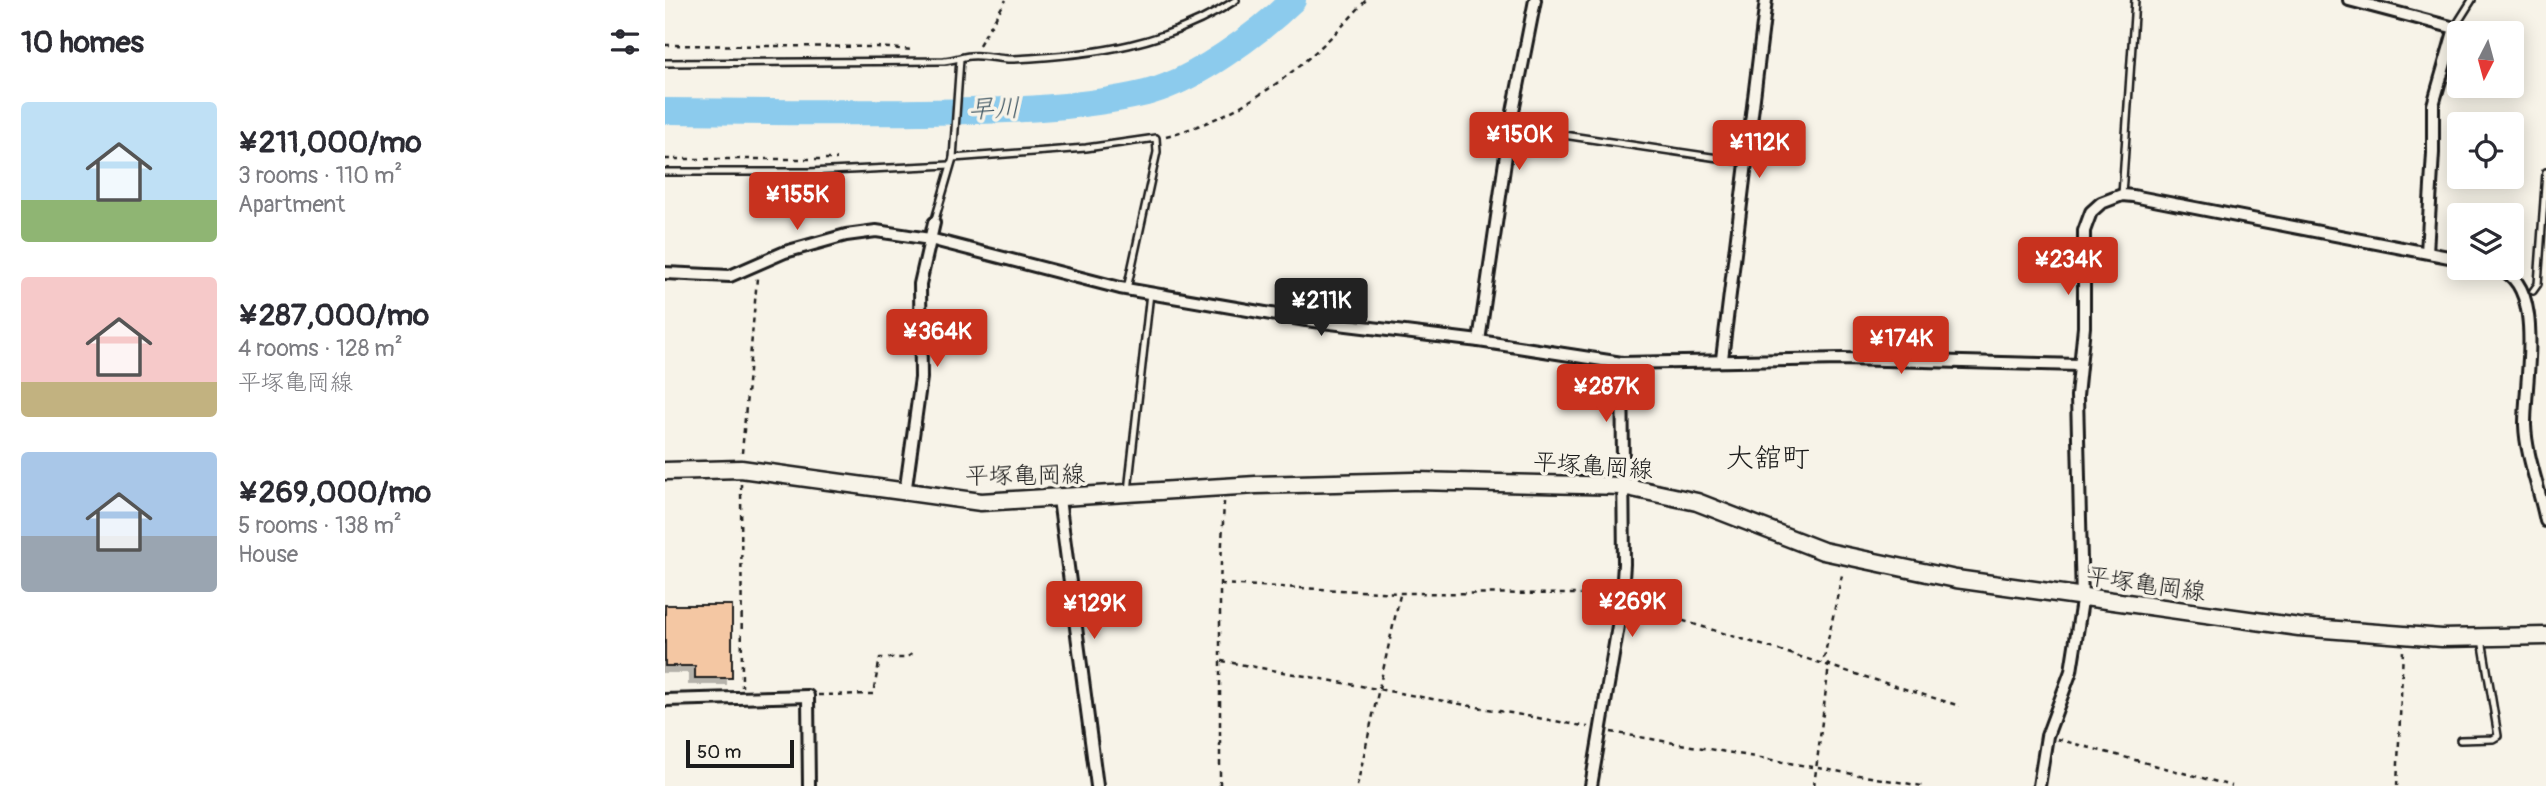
<!DOCTYPE html>
<html lang="en">
<head>
<meta charset="utf-8">
<style>
	body { margin:0; font-family:Pangolin,"Klee One",sans-serif; background:#f7f7f7; color:#2b2b33; height:100vh; display:flex; flex-direction:column; font-size:26px; white-space:nowrap }
	* { box-sizing:border-box; margin:0 }
	p { font-size:23px; color:#7c7c81 }
	.icon { flex:none; width:38px; height:38px; fill:none; stroke:currentColor; stroke-width:2; stroke-linecap:round; stroke-linejoin:round }
	.map { position:relative; flex:1; overflow:hidden }
	.details { display:flex; flex-direction:column; background:#fff; width:665px }
	.details>* { flex:none }
	.needle { width:46px; rotate:186deg }
	.buttons { position:absolute; left:1782px; top:21px; display:grid; gap:14px }
	.buttons a { display:grid; place-items:center; width:77px; height:77px; border-radius:7px; background:#fff; box-shadow:0 4px 18px #0003; font-size:35px }
	.scale { position:absolute; left:21px; bottom:18px; width:108px; box-sizing:border-box; padding-left:7px; border:4px solid #1c1c1c; border-top:0; font-size:19px; line-height:24px; white-space:nowrap; color:#1c1c1c; -webkit-text-stroke:5px #f7f3e8; paint-order:stroke }
	.price { position:absolute; translate:-50% -60px; padding:0 16px; border-radius:7px; background:#c8321e; color:#fff; font-size:23px; line-height:46px; filter:drop-shadow(0 2px 4px #0008) }
	.price::after { content:''; position:absolute; left:50%; top:42px; width:21px; height:16px; margin-left:-10px; background:inherit; clip-path:polygon(0 0,100% 0,50% 100%) }
	.price.on { background:#222; color:#fff }
	ul { padding:0; list-style:none }
	li { display:flex; align-items:center; gap:21px; height:175px; padding:0 21px }
	li span { display:grid; place-items:center; flex:none; width:196px; height:140px; border-radius:7px; color:#555 }
	li>.icon { margin-inline-start:auto }
	span .icon { width:84px; height:84px; fill:#fffc; stroke-width:1 }
	li b { font-size:30px }
	h2 { display:flex; justify-content:space-between; align-items:center; height:84px; padding:0 21px; font-size:30px }
	main { display:flex; flex:1; min-height:0 }
	.map>svg:first-child { display:block }
</style>
</head>
<body>
<main>
<section class="details">
<h2>10 homes<svg class="icon" aria-label="filters" viewBox="0 0 24 24"><path d="M4 7h16M4 17h16"/><circle cx="9" cy="7" r="2"/><circle cx="15" cy="17" r="2"/></svg></h2>
<ul>
<li><span style="background:linear-gradient(#bfe0f5 70%,#8fb573 0)"><svg class="icon" aria-label="home" viewBox="0 0 24 24"><path d="M3 11l9-7 9 7M6 9v11h12V9"/></svg></span><div><b>¥211,000/mo</b><p>3 rooms · 110 m²</p><p>Apartment</p></div></li>
<li><span style="background:linear-gradient(#f6c9c9 75%,#c2b280 0)"><svg class="icon" aria-label="home" viewBox="0 0 24 24"><path d="M3 11l9-7 9 7M6 9v11h12V9"/></svg></span><div><b>¥287,000/mo</b><p>4 rooms · 128 m²</p><p>平塚亀岡線</p></div></li>
<li><span style="background:linear-gradient(#a9c7e8 60%,#9aa5b1 0)"><svg class="icon" aria-label="home" viewBox="0 0 24 24"><path d="M3 11l9-7 9 7M6 9v11h12V9"/></svg></span><div><b>¥269,000/mo</b><p>5 rooms · 138 m²</p><p>House</p></div></li>
</ul>
</section>
<div class="map">
<svg width="1881" height="786" viewBox="0 0 1881 786">
	<defs>
		<filter id="shadow"><feDropShadow dx="-6" dy="6" stdDeviation="0" flood-color="#0004"/></filter>
	</defs>
	<rect width="100%" height="100%" fill="#f7f3e8"/>
	<filter id="ink" filterUnits="userSpaceOnUse"><feTurbulence type="fractalNoise" baseFrequency=".0143" numOctaves="2"/><feDisplacementMap in="SourceGraphic" scale="14" xChannelSelector="R" yChannelSelector="G"/><feConvolveMatrix kernelMatrix="1 2 1 2 8 2 1 2 1" color-interpolation-filters="sRGB"/></filter>
	<g filter="url(#ink)">
		<g fill="none" stroke-linecap="round" stroke-linejoin="round">
			<!-- river -->
			<path stroke="#8ccbed" stroke-width="26" d="M0 111C85 112 170 113 254 112 329 111 409 110 481 93 529 81 593 34 628 0"/>
		</g>
		<!-- building -->
		<polygon fill="#f4c7a3" stroke="#1c1c1c" stroke-width="2" filter="url(#shadow)" points="0,605 67,605 67,678 30,678 30,666 0,666"/>
		<g fill="none" stroke-linecap="round" stroke-linejoin="round">
			<!-- lane casing -->
			<g stroke="#1c1c1c" stroke-width="10">
				<g id="lane">
					<polyline points="1790,27 1807,0"/>
					<path d="M0 63 279 61C288 60 297 57 305 56 319 54 334 60 349 59 428 55 503 45 571 0"/>
					<polyline points="845,127 1080,162"/>
					<polyline points="288,158 421,148 491,138 492,152 462,289"/>
					<polyline points="0,172 144,172 285,165"/>
					<polyline points="1457,195 1470,0"/>
					<polyline points="269,223 288,158 295,59"/>
					<polyline points="1868,291 1873,284 1881,172"/>
					<polyline points="463,491 485,293"/>
					<polyline points="1795,740 1828,739 1833,736 1817,639"/>
				</g>
			</g>
			<!-- street casing -->
			<g stroke="#1c1c1c" stroke-width="16">
				<g id="street">
					<polyline points="1684,0 1790,28 1768,105 1768,153 1762,252"/>
					<path d="M1832 268C1881 283 1860 375 1860 425 1861 456 1875 490 1881 521"/>
					<polyline points="0,273 65,276 120,252 181,235 211,231 265,239 455,288 641,320 814,341 957,363 1178,359 1415,365"/>
					<polyline points="814,341 845,127 870,0"/>
					<polyline points="1057,359 1101,0"/>
					<polyline points="240,494 256,378 255,284 269,223"/>
					<polyline points="394,499 432,786"/>
					<polyline points="0,700 143,696 144,786"/>
					<polyline points="926,786 956,608 959,564 957,363"/>
					<polyline points="1374,786 1382,736 1406,671 1417,601 1412,396 1419,327 1419,231 1426,212 1436,203 1457,195 1468,196 1794,259"/>
				</g>
			</g>
			<!-- secondary casing -->
			<g stroke="#1c1c1c" stroke-width="21">
				<polyline id="secondary" points="0,471 76,469 316,502 591,485 748,481 958,486 1032,502 1158,551 1291,579 1634,627 1777,638 1881,636"/>
			</g>
			<!-- path -->
			<g stroke="#1c1c1c" stroke-width="2.5" stroke-dasharray="5 5" stroke-linecap="butt">
				<polyline points="0,45 211,47 249,50"/>
				<polyline points="314,45 341,0"/>
				<path d="M501 136C583 115 647 62 701 0"/>
				<polyline points="0,159 172,159"/>
				<polyline points="77,453 92,278"/>
				<polyline points="76,484 77,687"/>
				<polyline points="555,584 735,593 914,594 946,604"/>
				<polyline points="969,610 996,614 1295,706"/>
				<polyline points="557,661 923,727"/>
				<polyline points="153,695 208,694 215,658 241,658 250,652"/>
				<polyline points="946,732 1257,786"/>
				<polyline points="1392,739 1567,786"/>
				<polyline points="555,786 555,584 559,502"/>
				<polyline points="692,786 735,595"/>
				<polyline points="1149,786 1164,665 1159,658 1177,575"/>
				<polyline points="1732,786 1738,650"/>
			</g>
			<!-- lane -->
			<use href="#lane" stroke="#f7f3e8" stroke-width="5"/>
			<!-- street -->
			<use href="#street" stroke="#f7f3e8" stroke-width="10"/>
			<!-- secondary -->
			<use href="#secondary" stroke="#f7f3e8" stroke-width="16"/>
		</g>
	</g>
	<g text-anchor="middle" dominant-baseline="central" stroke-width="7" stroke-linejoin="round" paint-order="stroke">
		<!-- street labels -->
		<g font-size="24" fill="#1c1c1c" stroke="#f7f3e8">
			<text transform="translate(928 466) rotate(4)">平塚亀岡線</text>
			<text transform="translate(360 475) rotate(-1)">平塚亀岡線</text>
			<text transform="translate(1481 584) rotate(8)">平塚亀岡線</text>
		</g>
		<!-- water labels -->
		<g font-size="26" font-style="italic" fill="#435965" stroke="#f7f3e8">
			<text transform="translate(329 109) rotate(-2)">早川</text>
		</g>
		<!-- quarter labels -->
		<g font-size="28" fill="#1c1c1c" stroke="#f7f3e8">
			<text x="1103" y="458">大舘町</text>
		</g>
	</g>
</svg>
<div class="buttons">
<a><svg class="needle" viewBox="-14 -14 28 28"><path d="M0-13l5 13h-10z" fill="#e53935"/><path d="M0 13l5-13h-10z" fill="#7c7c81"/></svg></a>
<a><svg class="icon" aria-label="locate" viewBox="0 0 24 24"><circle cx="12" cy="12" r="6"/><path d="M12 2v4M12 18v4M2 12h4M18 12h4"/></svg></a>
<a><svg class="icon" aria-label="layers" viewBox="0 0 24 24"><path d="M12 4l9 5-9 5-9-5zM3 14l9 5 9-5"/></svg></a>
</div>
<div class="scale">50 m</div>
<b class="price" style="left:854px;top:172px">¥150K</b>
<b class="price" style="left:1094px;top:180px">¥112K</b>
<b class="price" style="left:132px;top:232px">¥155K</b>
<b class="price" style="left:1403px;top:297px">¥234K</b>
<b class="price on" style="left:656px;top:338px">¥211K</b>
<b class="price" style="left:272px;top:369px">¥364K</b>
<b class="price" style="left:1236px;top:376px">¥174K</b>
<b class="price" style="left:941px;top:424px">¥287K</b>
<b class="price" style="left:967px;top:639px">¥269K</b>
<b class="price" style="left:429px;top:641px">¥129K</b>
</div>
</main>
</body>
</html>
